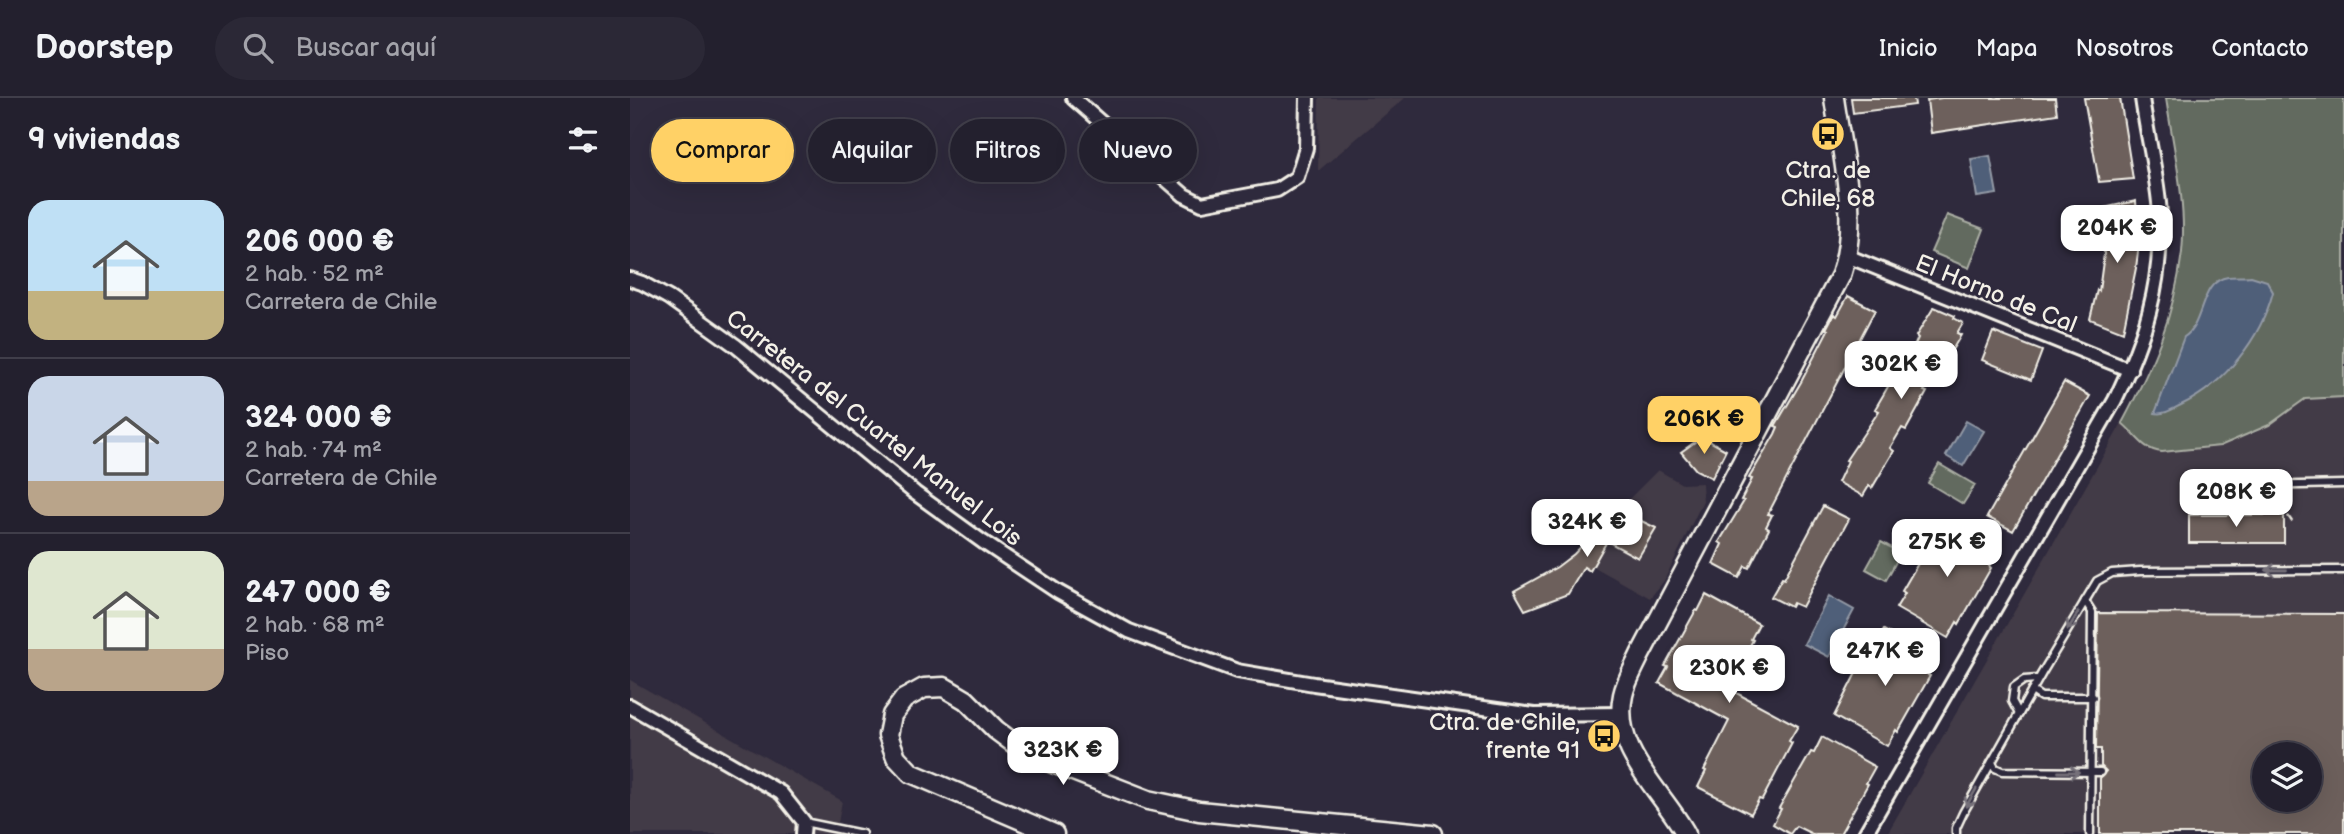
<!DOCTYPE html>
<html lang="es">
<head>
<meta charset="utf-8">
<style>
	body { margin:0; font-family:"Balsamiq Sans",sans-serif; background:#2b2836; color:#f1f3f6; height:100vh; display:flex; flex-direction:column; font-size:26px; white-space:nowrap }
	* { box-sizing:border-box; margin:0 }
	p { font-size:23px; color:#a3a3aa }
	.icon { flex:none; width:38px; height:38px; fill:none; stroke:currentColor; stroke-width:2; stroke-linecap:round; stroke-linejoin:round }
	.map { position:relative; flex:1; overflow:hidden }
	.side { display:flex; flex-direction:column; background:#23202e; width:630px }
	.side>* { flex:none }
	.banner { position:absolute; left:21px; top:21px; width:665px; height:63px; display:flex; gap:14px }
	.controls { position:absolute; left:1622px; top:644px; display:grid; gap:14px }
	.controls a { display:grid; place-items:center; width:70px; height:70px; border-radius:50%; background:#23202e; box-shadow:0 7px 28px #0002,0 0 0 2px #403e4a; font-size:35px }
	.price { position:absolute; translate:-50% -60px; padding:0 16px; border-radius:14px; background:#fff; color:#222; font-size:23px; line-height:46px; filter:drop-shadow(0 2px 4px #0008) }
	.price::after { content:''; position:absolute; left:50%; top:42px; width:21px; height:16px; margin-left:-10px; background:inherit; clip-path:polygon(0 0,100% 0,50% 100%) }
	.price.current { background:#ffd166; color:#111 }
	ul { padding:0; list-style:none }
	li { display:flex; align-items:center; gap:21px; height:175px; padding:0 28px }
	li+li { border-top:2px solid #403e4a }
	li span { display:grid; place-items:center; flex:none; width:196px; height:140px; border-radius:21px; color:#555 }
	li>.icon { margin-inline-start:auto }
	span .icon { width:84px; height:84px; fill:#fffc; stroke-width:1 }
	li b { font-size:30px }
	h2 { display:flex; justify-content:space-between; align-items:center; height:84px; padding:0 28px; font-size:30px }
	.tag { padding:0 24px; border-radius:32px; background:#23202e; box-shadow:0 7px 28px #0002,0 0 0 2px #403e4a; font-size:24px; line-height:63px }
	.tag.current { background:#ffd166; color:#111 }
	header { display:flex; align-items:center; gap:42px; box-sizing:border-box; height:98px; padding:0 35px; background:#23202e; border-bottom:2px solid #403e4a }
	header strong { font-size:33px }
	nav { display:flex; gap:38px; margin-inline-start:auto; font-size:24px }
	.search { width:490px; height:63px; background:#2b2836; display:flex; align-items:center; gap:18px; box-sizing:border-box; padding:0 24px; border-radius:38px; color:#a3a3aa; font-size:26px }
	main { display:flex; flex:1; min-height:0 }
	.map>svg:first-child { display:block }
</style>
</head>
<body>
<header>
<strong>Doorstep</strong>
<div class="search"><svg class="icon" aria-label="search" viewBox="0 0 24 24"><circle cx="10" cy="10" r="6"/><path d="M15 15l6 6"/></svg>Buscar aquí</div>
<nav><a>Inicio</a><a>Mapa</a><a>Nosotros</a><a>Contacto</a></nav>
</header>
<main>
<section class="side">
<h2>9 viviendas<svg class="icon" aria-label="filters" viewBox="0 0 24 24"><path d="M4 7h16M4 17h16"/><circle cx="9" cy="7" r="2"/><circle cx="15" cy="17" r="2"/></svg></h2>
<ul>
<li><span style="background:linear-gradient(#bfe0f5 65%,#c2b280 0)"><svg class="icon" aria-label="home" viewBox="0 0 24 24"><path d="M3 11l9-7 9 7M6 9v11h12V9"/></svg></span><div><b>206 000 €</b><p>2 hab. · 52 m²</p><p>Carretera de Chile</p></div></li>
<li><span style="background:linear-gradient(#c9d6e8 75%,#b9a48a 0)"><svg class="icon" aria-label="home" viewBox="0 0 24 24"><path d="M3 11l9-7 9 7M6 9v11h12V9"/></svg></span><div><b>324 000 €</b><p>2 hab. · 74 m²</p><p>Carretera de Chile</p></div></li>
<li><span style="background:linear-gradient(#dfe7d0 70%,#b9a48a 0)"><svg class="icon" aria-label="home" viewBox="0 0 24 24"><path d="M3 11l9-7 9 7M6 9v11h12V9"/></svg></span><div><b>247 000 €</b><p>2 hab. · 68 m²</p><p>Piso</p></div></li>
</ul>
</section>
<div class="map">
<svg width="1714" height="736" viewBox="0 0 1714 736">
	<rect width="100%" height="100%" fill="#2f2a3d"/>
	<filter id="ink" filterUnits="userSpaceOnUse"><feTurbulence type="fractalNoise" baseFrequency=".0143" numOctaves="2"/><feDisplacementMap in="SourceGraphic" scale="14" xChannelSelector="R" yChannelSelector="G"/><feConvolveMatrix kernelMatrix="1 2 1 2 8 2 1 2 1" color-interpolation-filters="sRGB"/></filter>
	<g filter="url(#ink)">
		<!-- built -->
		<g fill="#423a46" fill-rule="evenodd">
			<polygon points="689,0 775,0 688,73"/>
			<path d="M1714 299V736H1257L1492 325 1505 339 1524 353 1581 349 1625 335 1651 320 1675 301ZM1634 656H1680V702H1634Z"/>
			<polygon points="1028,372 1052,386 1072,385 1073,403 1034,483 1020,500 943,457"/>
			<polygon points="0,582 212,703 206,736 0,736"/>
		</g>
		<!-- green -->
		<g fill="#626b5f" stroke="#abaea4" stroke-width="2">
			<path d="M1536 0H1714V299L1675 301 1639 327 1590 348 1532 354C1512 352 1506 336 1492 325 1523 267 1544 220 1552 154 1557 106 1543 48 1536 0Z"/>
			<polygon points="1317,117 1354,131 1339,170 1301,154"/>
			<polygon points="1309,366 1345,387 1333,406 1298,385"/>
			<polygon points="1251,444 1271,455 1256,482 1236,471"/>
		</g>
		<!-- water -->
		<g fill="#505e79" stroke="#9299a5" stroke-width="2">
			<polygon points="1360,58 1367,96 1347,99 1341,61"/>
			<path d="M1621 178 1637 183 1643 194C1631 240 1595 286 1551 307 1543 311 1534 317 1525 315L1554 239C1575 226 1569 183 1598 179 1605 178 1613 179 1621 178Z"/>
			<polygon points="1336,323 1354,333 1333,368 1316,358"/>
			<polygon points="1199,498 1224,512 1199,559 1174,546"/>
		</g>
		<!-- building -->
		<g fill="#6d605b" stroke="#f4f1e8" stroke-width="2" fill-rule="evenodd">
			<polygon points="1221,0 1284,0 1285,7 1223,15"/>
			<polygon points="1312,0 1425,0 1427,16 1301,35 1297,2"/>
			<polygon points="1454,0 1490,0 1503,81 1469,84"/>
			<polygon points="1506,103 1509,146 1506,170 1493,234 1460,221 1467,192 1469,193 1474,156 1473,110"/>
			<polygon points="1218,198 1245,212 1138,416 1142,417 1136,429 1139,431 1119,470 1115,468 1109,480 1083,466 1092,446 1089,444 1114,403 1111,402 1122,381 1119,380 1145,336 1148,329 1145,328 1171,284 1198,232 1196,231 1204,216 1207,218"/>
			<polygon points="1304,209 1325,218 1324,220 1333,225 1327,235 1331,237 1309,274 1305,272 1294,293 1297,294 1276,332 1272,330 1260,350 1264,353 1242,390 1239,388 1233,398 1208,384 1218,363 1216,362 1249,313 1245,311 1263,280 1267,282 1279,260 1288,240 1286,238"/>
			<polygon points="1363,234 1412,253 1401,282 1352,262"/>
			<polygon points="1434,284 1460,298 1383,433 1357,419"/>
			<polygon points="1072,339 1096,352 1082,380 1066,372 1051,354"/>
			<polygon points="1193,408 1219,421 1172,509 1163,505 1161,509 1141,499 1152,480 1154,481"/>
			<polygon points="987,411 995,418 997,416 1026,430 1008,460 977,443 960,473 954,469 938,496 895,512 884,493 927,469 944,456"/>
			<rect x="1559" y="417" width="95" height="28"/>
			<polygon points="1315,423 1368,453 1359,468 1361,470 1329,526 1327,524 1318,540 1266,510 1275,495 1272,493 1304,438 1307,439"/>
			<polygon points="1076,497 1129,526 1121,541 1123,542 1097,590 1168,628 1159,643 1162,645 1132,702 1129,701 1121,716 1068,689 1076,673 1074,672 1099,623 1029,585 1038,569 1035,568 1066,512 1068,513"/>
			<path d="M1468 515 1714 516V736H1470V680L1476 673 1471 668V651H1466ZM1634 656H1680V702H1634Z"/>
			<polygon points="1254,532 1306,561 1298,577 1300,578 1268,634 1266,632 1257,648 1204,618 1227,573"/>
			<polygon points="1192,639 1245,669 1236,685 1238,686 1210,736 1182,736 1166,728 1160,736 1143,726 1151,711 1149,710 1181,654 1184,655"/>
		</g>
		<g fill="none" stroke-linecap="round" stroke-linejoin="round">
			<!-- lane casing -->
			<g stroke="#f4f1e8" stroke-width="11">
				<g id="lane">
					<polyline points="1631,388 1714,386"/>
					<polyline points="1455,503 1462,514 1460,736"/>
					<polyline points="1402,593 1411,599 1463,599"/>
					<polyline points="1389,616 1382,603 1384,589 1394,582 1408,581"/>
					<polyline points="1362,664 1365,670 1372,673 1470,674"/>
					<polyline points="174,724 232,736"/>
					<polyline points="1326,736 1326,730 1333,715 1412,575 1467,483 1482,475 1510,473 1714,472"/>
				</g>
			</g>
			<!-- street casing -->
			<g stroke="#f4f1e8" stroke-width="18">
				<g id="street">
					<polyline points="443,0 554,97 572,106 647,92 667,79 676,50 677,0"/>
					<polyline points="1217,158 1500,272"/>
					<polyline points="0,181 12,185 39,200 106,248 285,395 353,444 428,494 499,533 607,573 684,586 904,617 992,616"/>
					<polyline points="0,608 151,695 174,724 173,736"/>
					<path d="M1235 736 1485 302C1515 240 1532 187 1530 117 1528 79 1517 38 1512 0"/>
				</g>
			</g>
			<!-- secondary casing -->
			<g stroke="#f4f1e8" stroke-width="23">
				<g id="secondary">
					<polyline points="424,736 281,675 266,659 258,637 262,617 274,601 294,590 314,589 336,602 366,632 397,655 518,702 569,713 803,736"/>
					<path d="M1056 736C1032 692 981 653 993 597 996 583 1004 570 1010 557L1211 177C1230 121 1212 57 1204 0"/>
				</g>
			</g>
			<!-- path -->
			<polyline stroke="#f4f1e8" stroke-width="2.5" stroke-dasharray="7 5" stroke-linecap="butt" points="1651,408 1663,425"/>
			<!-- lane -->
			<use href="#lane" stroke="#2f2a3d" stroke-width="6"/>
			<!-- street -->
			<use href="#street" stroke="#2f2a3d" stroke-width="12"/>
			<!-- secondary -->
			<use href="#secondary" stroke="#2f2a3d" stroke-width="18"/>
		</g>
		<!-- one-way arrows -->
		<defs><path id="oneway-shaft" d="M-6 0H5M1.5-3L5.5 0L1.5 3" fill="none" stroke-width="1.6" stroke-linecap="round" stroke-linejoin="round" transform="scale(1.75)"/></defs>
		<g stroke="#747079">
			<use href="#oneway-shaft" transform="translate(1646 472) rotate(180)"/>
			<use href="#oneway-shaft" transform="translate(1443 523) rotate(121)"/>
			<use href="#oneway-shaft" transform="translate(1439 674)"/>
			<use href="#oneway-shaft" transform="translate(1341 700) rotate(120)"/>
		</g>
	</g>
	<!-- icons -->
	<defs>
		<g id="bus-disc" transform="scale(1.75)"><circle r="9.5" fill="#ffd166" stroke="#2f2a3d"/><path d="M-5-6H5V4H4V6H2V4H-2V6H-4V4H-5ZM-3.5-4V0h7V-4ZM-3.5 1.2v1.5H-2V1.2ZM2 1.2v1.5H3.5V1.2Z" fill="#111"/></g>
	</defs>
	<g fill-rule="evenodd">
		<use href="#bus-disc" x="1198" y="36"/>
		<use href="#bus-disc" x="974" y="638"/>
	</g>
	<g text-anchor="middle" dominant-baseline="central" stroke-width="5" stroke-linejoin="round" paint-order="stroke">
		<!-- poi labels -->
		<g font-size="24" fill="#f4f1e8" stroke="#2f2a3d">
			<text x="1198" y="72">Ctra. de<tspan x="1198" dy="28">Chile, 68</tspan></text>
			<text x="950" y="624" text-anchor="end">Ctra. de Chile,<tspan x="950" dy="28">frente 91</tspan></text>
		</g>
		<!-- street labels -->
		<g font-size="24" fill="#f4f1e8" stroke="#2f2a3d">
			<text transform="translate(1366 196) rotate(22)">El Horno de Cal</text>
			<text transform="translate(244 330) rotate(38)">Carretera del Cuartel Manuel Lois</text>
		</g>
	</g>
</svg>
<div class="controls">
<a><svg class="icon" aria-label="layers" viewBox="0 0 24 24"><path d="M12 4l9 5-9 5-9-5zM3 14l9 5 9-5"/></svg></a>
</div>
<b class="price" style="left:1487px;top:167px">204K €</b>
<b class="price" style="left:1271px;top:303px">302K €</b>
<b class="price current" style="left:1074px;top:358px">206K €</b>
<b class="price" style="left:1606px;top:431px">208K €</b>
<b class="price" style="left:957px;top:461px">324K €</b>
<b class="price" style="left:1317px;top:481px">275K €</b>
<b class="price" style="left:1255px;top:590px">247K €</b>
<b class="price" style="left:1099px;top:607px">230K €</b>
<b class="price" style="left:433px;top:689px">323K €</b>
<div class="banner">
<a class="tag current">Comprar</a>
<a class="tag">Alquilar</a>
<a class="tag">Filtros</a>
<a class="tag">Nuevo</a>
</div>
</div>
</main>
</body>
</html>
